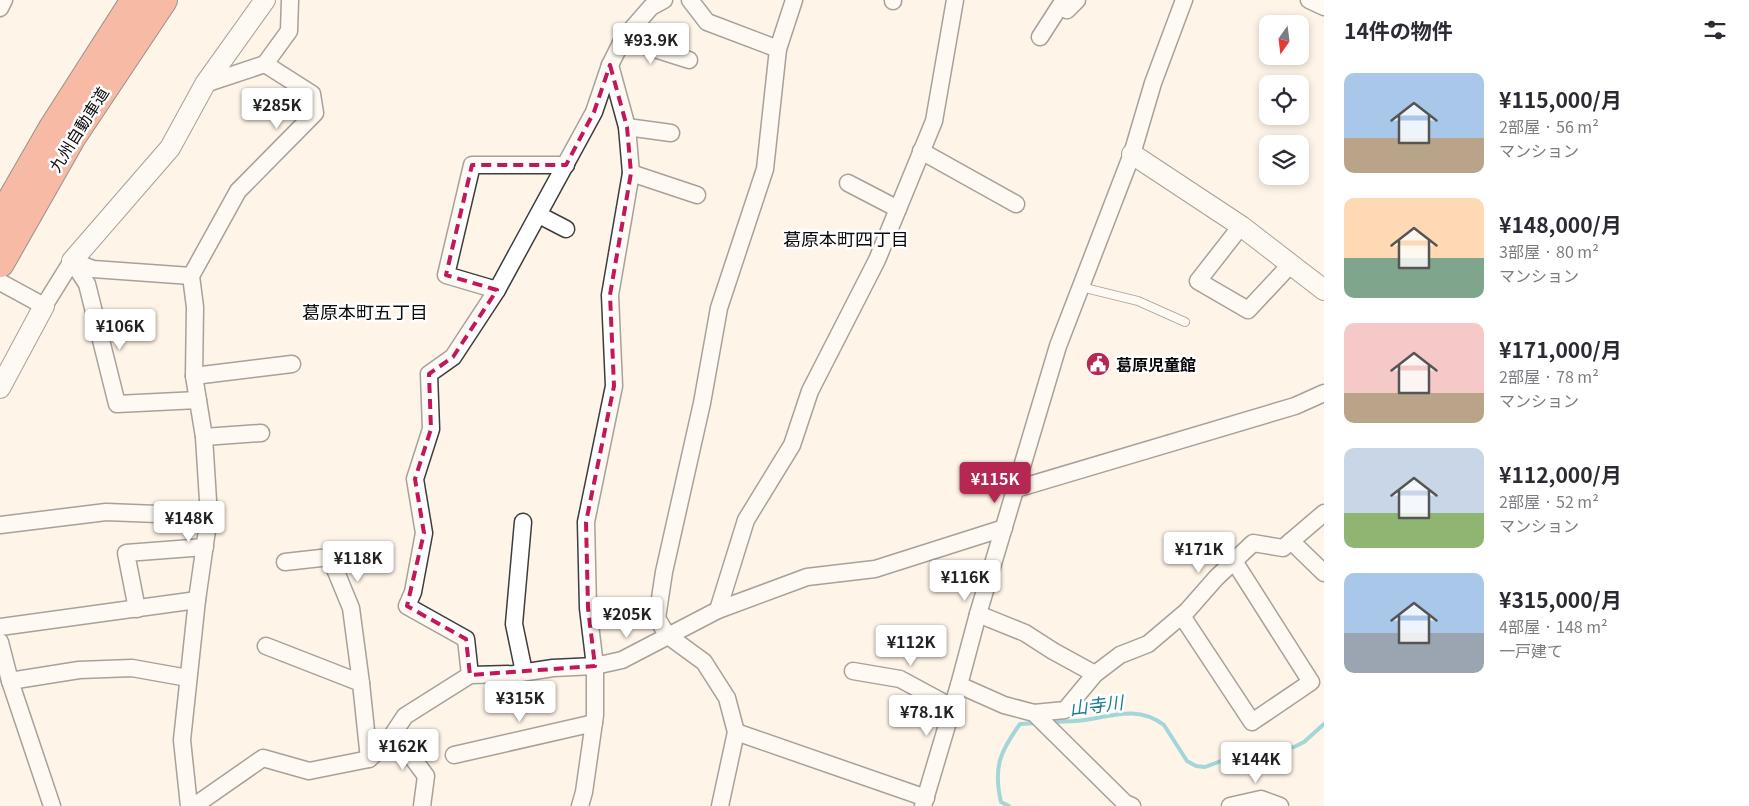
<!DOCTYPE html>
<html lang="ja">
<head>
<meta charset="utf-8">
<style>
	body { margin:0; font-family:Georgia,"Noto Sans JP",serif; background:#f2f2f3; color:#2b2b33; height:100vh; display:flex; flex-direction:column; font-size:19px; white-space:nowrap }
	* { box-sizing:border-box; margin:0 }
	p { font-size:16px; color:#7c7c81 }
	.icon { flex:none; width:28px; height:28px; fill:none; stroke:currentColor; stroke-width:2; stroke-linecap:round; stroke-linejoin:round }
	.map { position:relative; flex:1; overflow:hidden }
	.drawer { display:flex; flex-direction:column; background:#fff; width:425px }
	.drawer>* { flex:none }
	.needle { width:32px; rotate:194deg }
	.fabs { position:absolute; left:1259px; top:15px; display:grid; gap:10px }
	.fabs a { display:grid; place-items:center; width:50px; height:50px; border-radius:10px; background:#fff; box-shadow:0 2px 8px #0003; font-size:25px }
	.price { position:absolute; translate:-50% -42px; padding:0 11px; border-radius:5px; background:#fff; color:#222; font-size:16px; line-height:32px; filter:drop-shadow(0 1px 2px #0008) }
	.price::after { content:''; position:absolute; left:50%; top:30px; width:15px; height:11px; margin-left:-8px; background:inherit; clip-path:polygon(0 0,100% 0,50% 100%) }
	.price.current { background:#b42852; color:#fff }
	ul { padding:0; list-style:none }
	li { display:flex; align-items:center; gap:15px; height:125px; padding:0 20px }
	li span { display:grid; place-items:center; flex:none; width:140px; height:100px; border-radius:10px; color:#555 }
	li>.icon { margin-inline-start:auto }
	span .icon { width:60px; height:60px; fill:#fffc; stroke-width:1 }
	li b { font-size:21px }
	h2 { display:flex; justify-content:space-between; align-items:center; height:60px; padding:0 20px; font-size:21px }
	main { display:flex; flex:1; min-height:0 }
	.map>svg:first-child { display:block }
</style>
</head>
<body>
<main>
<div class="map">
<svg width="1324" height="806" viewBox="0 0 1324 806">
	<rect width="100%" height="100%" fill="#fef4e8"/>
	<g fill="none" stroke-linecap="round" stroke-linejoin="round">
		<!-- stream -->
		<g stroke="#39b2c7" stroke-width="4">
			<path d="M1049 722C1061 721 1073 722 1085 720 1112 716 1138 705 1164 725L1187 761 1196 766 1205 767 1240 754 1294 747 1304 742 1324 724"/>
			<path d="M1009 806 1001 802C993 767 1000 752 1020 724L1037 723"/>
		</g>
		<!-- service casing -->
		<g stroke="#3d3d3d" stroke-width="10">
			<polyline id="service" points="1081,287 1138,301 1185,322"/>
		</g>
		<!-- minor casing -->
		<g stroke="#3d3d3d" stroke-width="19">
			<g id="minor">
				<polyline points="690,0 707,22 778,49"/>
				<polyline points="1309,0 1324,7"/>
				<polyline points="893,1 893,0"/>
				<polyline points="0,8 4,0"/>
				<polyline points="1040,37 1060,6 1067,10 1077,0"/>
				<polyline points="623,39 689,60"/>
				<polyline points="205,84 265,64"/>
				<polyline points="627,127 671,133"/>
				<polyline points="921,151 1016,204"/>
				<polyline points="631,173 697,195"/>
				<polyline points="848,183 898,209"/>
				<polyline points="539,215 566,229"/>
				<polyline points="1241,226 1198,281 1248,310 1291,264"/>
				<polyline points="72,261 87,284 117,404 198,400"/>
				<polyline points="72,261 93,269 191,276"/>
				<polyline points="0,282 44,306 72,261"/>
				<polyline points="497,290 446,275 472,165 566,165"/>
				<polyline points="194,376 292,364"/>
				<polyline points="204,437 261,433"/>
				<polyline points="1016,489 1295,406 1324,393"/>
				<polyline points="523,522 514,624 524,672"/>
				<polyline points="0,525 106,512 209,516"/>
				<polyline points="1291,541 1324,573"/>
				<polyline points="285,562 330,557 351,608 361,683"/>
				<polyline points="137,609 126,553 205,547"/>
				<polyline points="718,610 746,520 792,445 810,391 877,260 934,121 955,0"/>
				<polyline points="978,614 1025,633 1053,651 1095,674 1065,710 1034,713"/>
				<polyline points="1182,616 1252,722 1311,682 1234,561"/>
				<polyline points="0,627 197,600"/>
				<polyline points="0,642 10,681 52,806"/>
				<polyline points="266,646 361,683 369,759"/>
				<polyline points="853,671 900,679 952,707"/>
				<polyline points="1095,674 1120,655 1148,644 1187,611 1216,578 1253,543 1283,548 1324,513"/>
				<polyline points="470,675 466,639 407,606 413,592 424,533 415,479 431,429 429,374 453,357 497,290 594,112 610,65 623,39 651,7 664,0"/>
				<polyline points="10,681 79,670 132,668 188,678"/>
				<polyline points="959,685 1004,705 1034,713 1125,803 1132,806"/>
				<polyline points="736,732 926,798"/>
				<polyline points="394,733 426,776 422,806"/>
				<polyline points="454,755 594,723"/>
				<polyline points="189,806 182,740 197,600 209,516 204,437 194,376 195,307 191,276 238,191 315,113 312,94 265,64 289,31 290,0"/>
				<polyline points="194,806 263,758 309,771 369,759 387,743 405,716 470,675 514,674 553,668 595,666 622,660 718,610 807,577 875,569 1004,528"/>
				<polyline points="580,806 584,792 595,715 595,666 588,608 586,522 614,386 610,295 631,173 627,127 610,65"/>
				<polyline points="720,806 736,732 727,698 704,662 667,635 657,618 664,572 702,403 719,308 765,169 778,49 794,0"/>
				<polyline points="923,806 959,685 978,614 1058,346 1132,154 1153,83 1184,0"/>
				<polyline points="1230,806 1261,799 1280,806"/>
			</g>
		</g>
		<!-- tertiary casing -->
		<g stroke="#3d3d3d" stroke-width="22">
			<g id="tertiary">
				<polyline points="1132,154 1241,226 1324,290"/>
				<polyline points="72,261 170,148 205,84 265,0"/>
				<polyline points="0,388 44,306"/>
			</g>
		</g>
		<!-- motorway casing -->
		<g stroke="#1b1b1b" stroke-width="30">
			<g id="motorway">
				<polyline points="0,220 53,128 135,0"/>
				<polyline points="0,263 71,138 163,0"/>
			</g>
		</g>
		<!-- service -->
		<use href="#service" stroke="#fff" stroke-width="8"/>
		<!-- minor -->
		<use href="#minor" stroke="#fff" stroke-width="16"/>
		<!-- tertiary -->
		<use href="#tertiary" stroke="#fff" stroke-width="20"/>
		<!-- motorway -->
		<use href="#motorway" stroke="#ef7555" stroke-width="28"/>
	</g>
	<!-- marked area -->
	<path d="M0 0H1324V806H0ZM610 65 627 127 631 173 610 295 614 386 586 522 588 608 595 666 470 675 466 639 407 606 424 533 415 479 431 429 429 374 453 357 497 290 446 275 472 165H566L594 112Z" fill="#fef4e8" fill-opacity=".55" fill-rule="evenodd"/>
	<path fill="none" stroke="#c2185b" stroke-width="4" stroke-dasharray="10 6" stroke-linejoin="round" d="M610 65 627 127 631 173 610 295 614 386 586 522 588 608 595 666 470 675 466 639 407 606 424 533 415 479 431 429 429 374 453 357 497 290 446 275 472 165H566L594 112Z"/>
	<!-- icons -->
	<defs>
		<g id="civic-disc" transform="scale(1.25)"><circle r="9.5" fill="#b42852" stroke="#fff"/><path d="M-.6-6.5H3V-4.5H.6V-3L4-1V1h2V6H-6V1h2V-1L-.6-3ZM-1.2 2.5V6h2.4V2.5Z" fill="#fff"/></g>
	</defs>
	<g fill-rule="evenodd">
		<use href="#civic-disc" x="1098" y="364"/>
	</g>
	<g text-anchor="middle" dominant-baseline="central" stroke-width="5" stroke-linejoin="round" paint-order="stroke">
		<!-- street labels -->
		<g font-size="16" fill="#0a0a0a" stroke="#fff">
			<text transform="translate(78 129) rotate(-58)">九州自動車道</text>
		</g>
		<!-- poi labels -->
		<g font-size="16" font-weight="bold" fill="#0a0a0a" stroke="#fff" text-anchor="start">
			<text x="1116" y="364">葛原児童館</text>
		</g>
		<!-- neighbourhood labels -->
		<g font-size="18" fill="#0a0a0a" stroke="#fff">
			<text x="846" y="238">葛原本町四丁目</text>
			<text x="365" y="311">葛原本町五丁目</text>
		</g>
		<!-- water labels -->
		<g font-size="18" font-style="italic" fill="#197e95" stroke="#fff">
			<text transform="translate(1096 704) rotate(-7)">山寺川</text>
		</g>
	</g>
</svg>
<div class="fabs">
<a><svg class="needle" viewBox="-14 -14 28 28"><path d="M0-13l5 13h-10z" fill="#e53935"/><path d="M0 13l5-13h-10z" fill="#7c7c81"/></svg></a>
<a><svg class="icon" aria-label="locate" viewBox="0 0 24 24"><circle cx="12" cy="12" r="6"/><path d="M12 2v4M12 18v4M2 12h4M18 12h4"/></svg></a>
<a><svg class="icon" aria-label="layers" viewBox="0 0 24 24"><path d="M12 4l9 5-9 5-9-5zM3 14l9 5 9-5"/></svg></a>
</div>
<b class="price" style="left:651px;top:65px">¥93.9K</b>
<b class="price" style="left:277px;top:130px">¥285K</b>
<b class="price" style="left:120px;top:351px">¥106K</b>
<b class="price current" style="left:995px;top:504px">¥115K</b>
<b class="price" style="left:189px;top:543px">¥148K</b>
<b class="price" style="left:1199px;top:574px">¥171K</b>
<b class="price" style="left:358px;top:583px">¥118K</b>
<b class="price" style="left:965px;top:602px">¥116K</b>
<b class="price" style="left:627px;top:639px">¥205K</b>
<b class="price" style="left:911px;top:667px">¥112K</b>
<b class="price" style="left:520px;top:723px">¥315K</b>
<b class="price" style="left:927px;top:737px">¥78.1K</b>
<b class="price" style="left:403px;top:771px">¥162K</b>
<b class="price" style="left:1256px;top:784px">¥144K</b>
</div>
<section class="drawer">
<h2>14件の物件<svg class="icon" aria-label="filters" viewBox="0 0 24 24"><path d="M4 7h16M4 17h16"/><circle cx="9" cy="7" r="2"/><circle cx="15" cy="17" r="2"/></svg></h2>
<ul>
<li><span style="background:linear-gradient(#a9c7e8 65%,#b9a48a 0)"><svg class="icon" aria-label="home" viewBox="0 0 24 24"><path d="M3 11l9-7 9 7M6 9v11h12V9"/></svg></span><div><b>¥115,000/月</b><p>2部屋 · 56 m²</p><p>マンション</p></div></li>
<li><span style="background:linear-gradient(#ffd9b3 60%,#7fa58c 0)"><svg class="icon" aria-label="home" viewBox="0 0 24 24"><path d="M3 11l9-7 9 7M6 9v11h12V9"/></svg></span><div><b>¥148,000/月</b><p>3部屋 · 80 m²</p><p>マンション</p></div></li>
<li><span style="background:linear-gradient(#f6c9c9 70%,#b9a48a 0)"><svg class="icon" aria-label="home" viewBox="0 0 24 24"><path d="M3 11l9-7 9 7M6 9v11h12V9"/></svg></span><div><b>¥171,000/月</b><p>2部屋 · 78 m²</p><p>マンション</p></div></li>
<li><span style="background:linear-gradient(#c9d6e8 65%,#8fb573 0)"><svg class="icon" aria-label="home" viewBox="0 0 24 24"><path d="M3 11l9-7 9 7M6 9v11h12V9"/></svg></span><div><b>¥112,000/月</b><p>2部屋 · 52 m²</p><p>マンション</p></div></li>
<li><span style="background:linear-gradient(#a9c7e8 60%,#9aa5b1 0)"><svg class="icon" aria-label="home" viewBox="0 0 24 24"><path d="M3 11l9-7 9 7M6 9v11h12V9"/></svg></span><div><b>¥315,000/月</b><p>4部屋 · 148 m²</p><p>一戸建て</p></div></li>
</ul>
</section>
</main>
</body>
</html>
